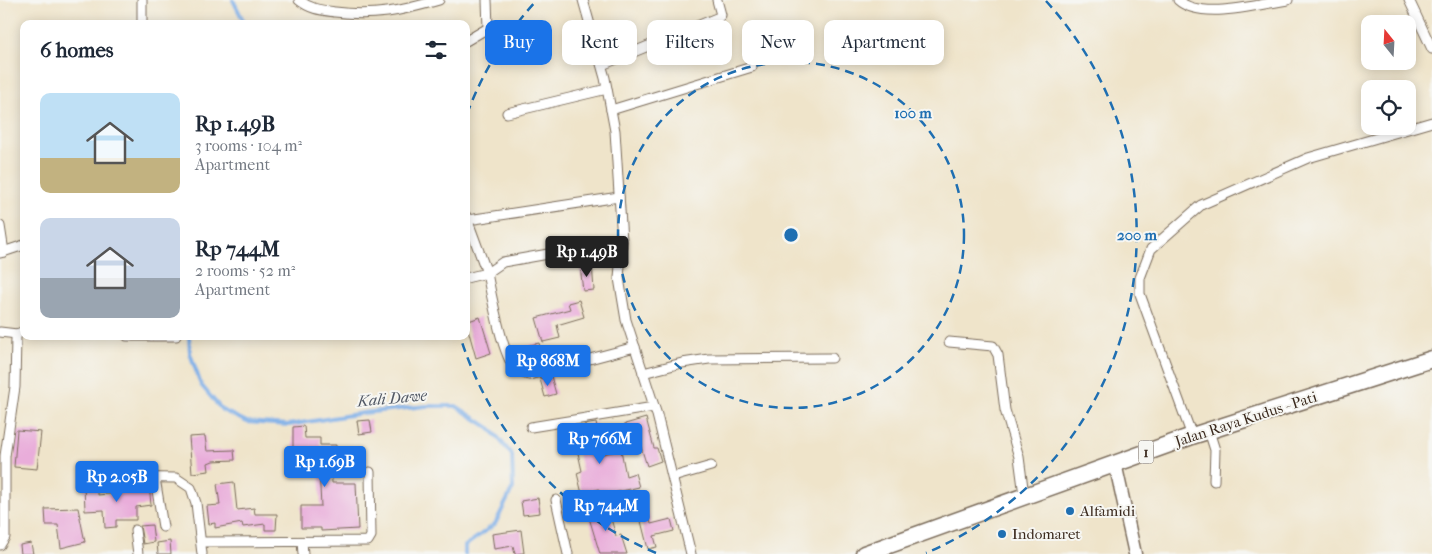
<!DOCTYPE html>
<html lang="en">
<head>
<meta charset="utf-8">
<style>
	body { margin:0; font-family:"IM FELL French Canon",serif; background:#f2f2f3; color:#1f2937; height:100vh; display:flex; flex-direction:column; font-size:19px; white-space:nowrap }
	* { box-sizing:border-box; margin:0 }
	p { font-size:16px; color:#747a83 }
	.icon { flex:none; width:28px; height:28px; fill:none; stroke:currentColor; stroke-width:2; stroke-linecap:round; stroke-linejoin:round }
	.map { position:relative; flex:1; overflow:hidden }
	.sheet { position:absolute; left:20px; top:20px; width:450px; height:320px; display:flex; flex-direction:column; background:#fff; border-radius:10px; box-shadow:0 2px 12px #0003 }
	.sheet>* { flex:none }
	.hud { position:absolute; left:485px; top:20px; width:475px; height:45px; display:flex; gap:10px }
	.needle { width:32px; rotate:342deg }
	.buttons { position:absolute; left:1361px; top:15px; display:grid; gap:10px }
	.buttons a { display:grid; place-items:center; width:55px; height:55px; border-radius:10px; background:#fff; box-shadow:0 2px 12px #0003; font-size:25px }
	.price { position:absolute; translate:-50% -42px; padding:0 11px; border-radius:5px; background:#1a73e8; color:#fff; font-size:16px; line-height:32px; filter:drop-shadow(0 1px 2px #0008) }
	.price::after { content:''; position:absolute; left:50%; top:30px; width:15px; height:11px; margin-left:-8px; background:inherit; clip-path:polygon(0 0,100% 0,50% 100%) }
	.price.current { background:#222; color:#fff }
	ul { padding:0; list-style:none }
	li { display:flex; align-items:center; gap:15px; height:125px; padding:0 20px }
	li span { display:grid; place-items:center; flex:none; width:140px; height:100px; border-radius:10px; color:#555 }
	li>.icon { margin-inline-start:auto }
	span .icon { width:60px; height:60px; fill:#fffc; stroke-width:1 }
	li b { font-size:21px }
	h2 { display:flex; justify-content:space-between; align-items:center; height:60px; padding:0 20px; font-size:21px }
	.chip { padding:0 18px; border-radius:10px; background:#fff; box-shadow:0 2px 12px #0003; font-size:18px; line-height:45px }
	.chip.current { background:#1a73e8; color:#fff }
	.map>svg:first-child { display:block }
</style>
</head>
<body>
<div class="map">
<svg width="1432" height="554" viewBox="0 0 1432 554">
	<rect width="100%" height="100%" fill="#f6f6f2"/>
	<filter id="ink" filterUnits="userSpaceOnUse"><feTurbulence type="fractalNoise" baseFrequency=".02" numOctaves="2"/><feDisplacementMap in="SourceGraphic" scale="10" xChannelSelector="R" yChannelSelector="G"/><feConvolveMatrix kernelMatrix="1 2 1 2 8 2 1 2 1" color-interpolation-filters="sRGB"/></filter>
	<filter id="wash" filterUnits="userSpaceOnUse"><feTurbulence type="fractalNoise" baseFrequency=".0096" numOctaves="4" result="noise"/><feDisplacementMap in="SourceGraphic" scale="20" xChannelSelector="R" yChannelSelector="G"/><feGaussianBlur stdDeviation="1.12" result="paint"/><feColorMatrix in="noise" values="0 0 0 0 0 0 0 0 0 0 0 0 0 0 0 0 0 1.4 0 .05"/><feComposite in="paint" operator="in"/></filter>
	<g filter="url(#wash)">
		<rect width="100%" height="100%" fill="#efe4ca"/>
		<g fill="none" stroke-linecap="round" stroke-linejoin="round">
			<!-- stream -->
			<g stroke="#7bade7" stroke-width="4">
				<polyline points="233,0 245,24"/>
				<polyline points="189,336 190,353 201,385 222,410 247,422 288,425 363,413 426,406 456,406 491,429 512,455 513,488 495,524 465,546 465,554"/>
			</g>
		</g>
		<g id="blocks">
			<!-- building -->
			<g fill="#e9adda">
				<polygon points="592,264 594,290 583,291 580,266"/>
				<polygon points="579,300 584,317 557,325 560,338 543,342 536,318 570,309 568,303"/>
				<polygon points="480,317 491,353 476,358 466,322"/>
				<polygon points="539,343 545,364 529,368 523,366 518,348"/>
				<polygon points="551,376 556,394 545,397 540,379"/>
				<polygon points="646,418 654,448 657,448 661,461 647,466 640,444 631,447 625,424"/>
				<polygon points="370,420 372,432 359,434 357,421"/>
				<polygon points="596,423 603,454 621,450 626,476 635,473 639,487 609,494 610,500 601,502 599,489 582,494 577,473 582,471 576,444 569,446 566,435 586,430 584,425"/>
				<polygon points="304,426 305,438 320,438 320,445 336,445 336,456 331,456 332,483 356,483 358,529 321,531 321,528 301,528 301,506 321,506 319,470 297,470 298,448 293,448 293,427"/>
				<polygon points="17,430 41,432 37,469 14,467"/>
				<polygon points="205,436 207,451 234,450 235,460 213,461 208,463 209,471 192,473 189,437"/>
				<polygon points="234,482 237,510 254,508 255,514 277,514 276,530 265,530 265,524 243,527 242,523 215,528 215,523 209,524 207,506 220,505 217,484"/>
				<polygon points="137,484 149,484 151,505 136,507 136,520 116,520 116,527 105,528 104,510 85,511 84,485 98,485 98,495 137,491"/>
				<polygon points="644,495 651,524 671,519 674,531 654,536 657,547 648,549 635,497"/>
				<polygon points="538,498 540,513 523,515 521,501"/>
				<polygon points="607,505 616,536 621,535 627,554 600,554 587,511"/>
				<polygon points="78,508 85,542 61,548 58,525 46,525 45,509"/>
				<polygon points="152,525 154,542 143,544 140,526"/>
				<polygon points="521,530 524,553 515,554 513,546 494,549 492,534"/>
				<polygon points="170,541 171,554 158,554 157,543"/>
				<polygon points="31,543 33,554 21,554 20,545"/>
			</g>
		</g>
	</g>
	<g filter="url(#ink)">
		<use href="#blocks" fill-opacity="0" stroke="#7a6b5a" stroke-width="1"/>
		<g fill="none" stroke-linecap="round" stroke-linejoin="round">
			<!-- street casing -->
			<g stroke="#7a6b5a" stroke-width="11">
				<g id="street">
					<path d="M299 0C310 9 320 10 335 12 373 17 402 11 439 0"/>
					<polyline points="583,0 605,78 615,131 622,241 619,278 626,320 657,415 691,554"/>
					<path d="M1178 0C1201 21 1259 4 1288 0"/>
					<polyline points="1409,0 1432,49"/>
					<polyline points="142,24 142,0"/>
					<polyline points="466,41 488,28 487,0"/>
					<polyline points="602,65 719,17 721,15 717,0"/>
					<polyline points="611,110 752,67"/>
					<polyline points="507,113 607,89"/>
					<polyline points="466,216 487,273 503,262 622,241"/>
					<polyline points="468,220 619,197"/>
					<polyline points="0,226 4,252"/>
					<polyline points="0,253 24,245"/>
					<path d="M466 278 487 273C491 293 502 355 515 368 519 372 524 373 529 375L635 347"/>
					<polyline points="0,332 17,334"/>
					<polyline points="127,336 176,336"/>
					<polyline points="949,342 993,346 998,355 1005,410 1019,457 1024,495"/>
					<polyline points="643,373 682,363 709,359 832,358"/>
					<polyline points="531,427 654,407"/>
					<polyline points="1209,431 1215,450 1214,481"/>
					<polyline points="1192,436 1140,294 1140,278 1151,249 1201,205 1308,158 1432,122"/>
					<polyline points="102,477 176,478 191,488 196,503 202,554"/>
					<polyline points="673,477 711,466"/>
					<polyline points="155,478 163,527"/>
					<polyline points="556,500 568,554"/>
					<polyline points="135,530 138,554"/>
					<polyline points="201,542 368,541 371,536 370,472"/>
					<polyline points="302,542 303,554"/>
					<polyline points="0,545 5,537 5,456 15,387 16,337 17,334 24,331"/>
				</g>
			</g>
			<!-- secondary casing -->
			<g stroke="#7a6b5a" stroke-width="15">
				<polyline id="secondary" points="1115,463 1135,554"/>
			</g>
			<!-- highway casing -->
			<g stroke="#7a6b5a" stroke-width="19">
				<polyline id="highway" points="864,554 1192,436 1432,359"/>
			</g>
			<!-- street -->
			<use href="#street" stroke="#fff" stroke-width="9"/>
			<!-- secondary -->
			<use href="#secondary" stroke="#fff" stroke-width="12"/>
			<!-- highway -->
			<use href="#highway" stroke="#fff" stroke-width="16"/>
		</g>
	</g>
	<!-- distance rings -->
	<g fill="none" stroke="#1f6fb2" stroke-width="2.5" stroke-dasharray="9 6">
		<circle cx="791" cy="235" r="173"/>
		<path d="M656 553A346 346 0 0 1 461 339M467 114A346 346 0 0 1 536 1M1046 1A346 346 0 0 1 926 553"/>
	</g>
	<!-- markers -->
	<g fill="#1f6fb2" stroke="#f6f6f2" stroke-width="2">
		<circle cx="1070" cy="511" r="5"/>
		<circle cx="1002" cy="534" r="5"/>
	</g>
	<g text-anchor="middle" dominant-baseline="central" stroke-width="4" stroke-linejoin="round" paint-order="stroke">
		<!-- shield labels -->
		<rect fill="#f6f6f2" stroke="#73675e" stroke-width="1" x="1138.5" y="440.5" width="15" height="23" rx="4"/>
		<g font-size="14" font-weight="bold" fill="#3b2a1e">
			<text x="1146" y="452">1</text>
		</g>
		<!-- street labels -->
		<g font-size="15" fill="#3b2a1e" stroke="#f6f6f2">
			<text transform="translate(1246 419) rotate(-18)">Jalan Raya Kudus - Pati</text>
		</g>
		<!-- poi labels -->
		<g font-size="15" fill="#3b2a1e" stroke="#f6f6f2" text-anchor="start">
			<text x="1080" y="511">Alfamidi</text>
			<text x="1012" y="534">Indomaret</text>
		</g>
		<!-- water labels -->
		<g font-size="16" font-style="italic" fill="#515864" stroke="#f6f6f2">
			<text transform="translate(392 398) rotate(-5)">Kali Dawe</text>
		</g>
	</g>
	<circle cx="791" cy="235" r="8" fill="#1f6fb2" stroke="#f6f6f2" stroke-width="2.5"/>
	<g font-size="15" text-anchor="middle" font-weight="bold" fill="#1f6fb2" stroke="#f6f6f2" stroke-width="4" stroke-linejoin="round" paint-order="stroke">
		<text x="913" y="118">100 m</text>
		<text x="1137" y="240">200 m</text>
	</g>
</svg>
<div class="buttons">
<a><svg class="needle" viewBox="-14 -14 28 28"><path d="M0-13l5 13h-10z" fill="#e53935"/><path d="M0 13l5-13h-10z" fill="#747a83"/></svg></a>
<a><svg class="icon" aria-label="locate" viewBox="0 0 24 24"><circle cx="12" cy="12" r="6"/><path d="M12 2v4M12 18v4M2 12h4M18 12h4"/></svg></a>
</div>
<b class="price current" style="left:587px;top:278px">Rp 1.49B</b>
<b class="price" style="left:548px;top:387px">Rp 868M</b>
<b class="price" style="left:600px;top:465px">Rp 766M</b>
<b class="price" style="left:325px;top:488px">Rp 1.69B</b>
<b class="price" style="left:117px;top:503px">Rp 2.05B</b>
<b class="price" style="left:606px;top:532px">Rp 744M</b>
<div class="hud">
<a class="chip current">Buy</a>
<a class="chip">Rent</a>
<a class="chip">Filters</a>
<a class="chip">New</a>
<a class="chip">Apartment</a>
</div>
<section class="sheet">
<h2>6 homes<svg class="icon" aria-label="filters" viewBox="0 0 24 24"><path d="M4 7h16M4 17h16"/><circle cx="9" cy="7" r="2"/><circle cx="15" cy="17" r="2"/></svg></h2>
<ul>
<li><span style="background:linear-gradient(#bfe0f5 65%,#c2b280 0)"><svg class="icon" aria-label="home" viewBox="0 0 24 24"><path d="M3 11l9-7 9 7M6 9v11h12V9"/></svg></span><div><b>Rp 1.49B</b><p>3 rooms · 104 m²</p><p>Apartment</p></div></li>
<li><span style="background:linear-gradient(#c9d6e8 60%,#9aa5b1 0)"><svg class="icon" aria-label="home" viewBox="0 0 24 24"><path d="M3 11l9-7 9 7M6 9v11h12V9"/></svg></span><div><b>Rp 744M</b><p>2 rooms · 52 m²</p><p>Apartment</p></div></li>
</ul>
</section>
</div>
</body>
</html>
